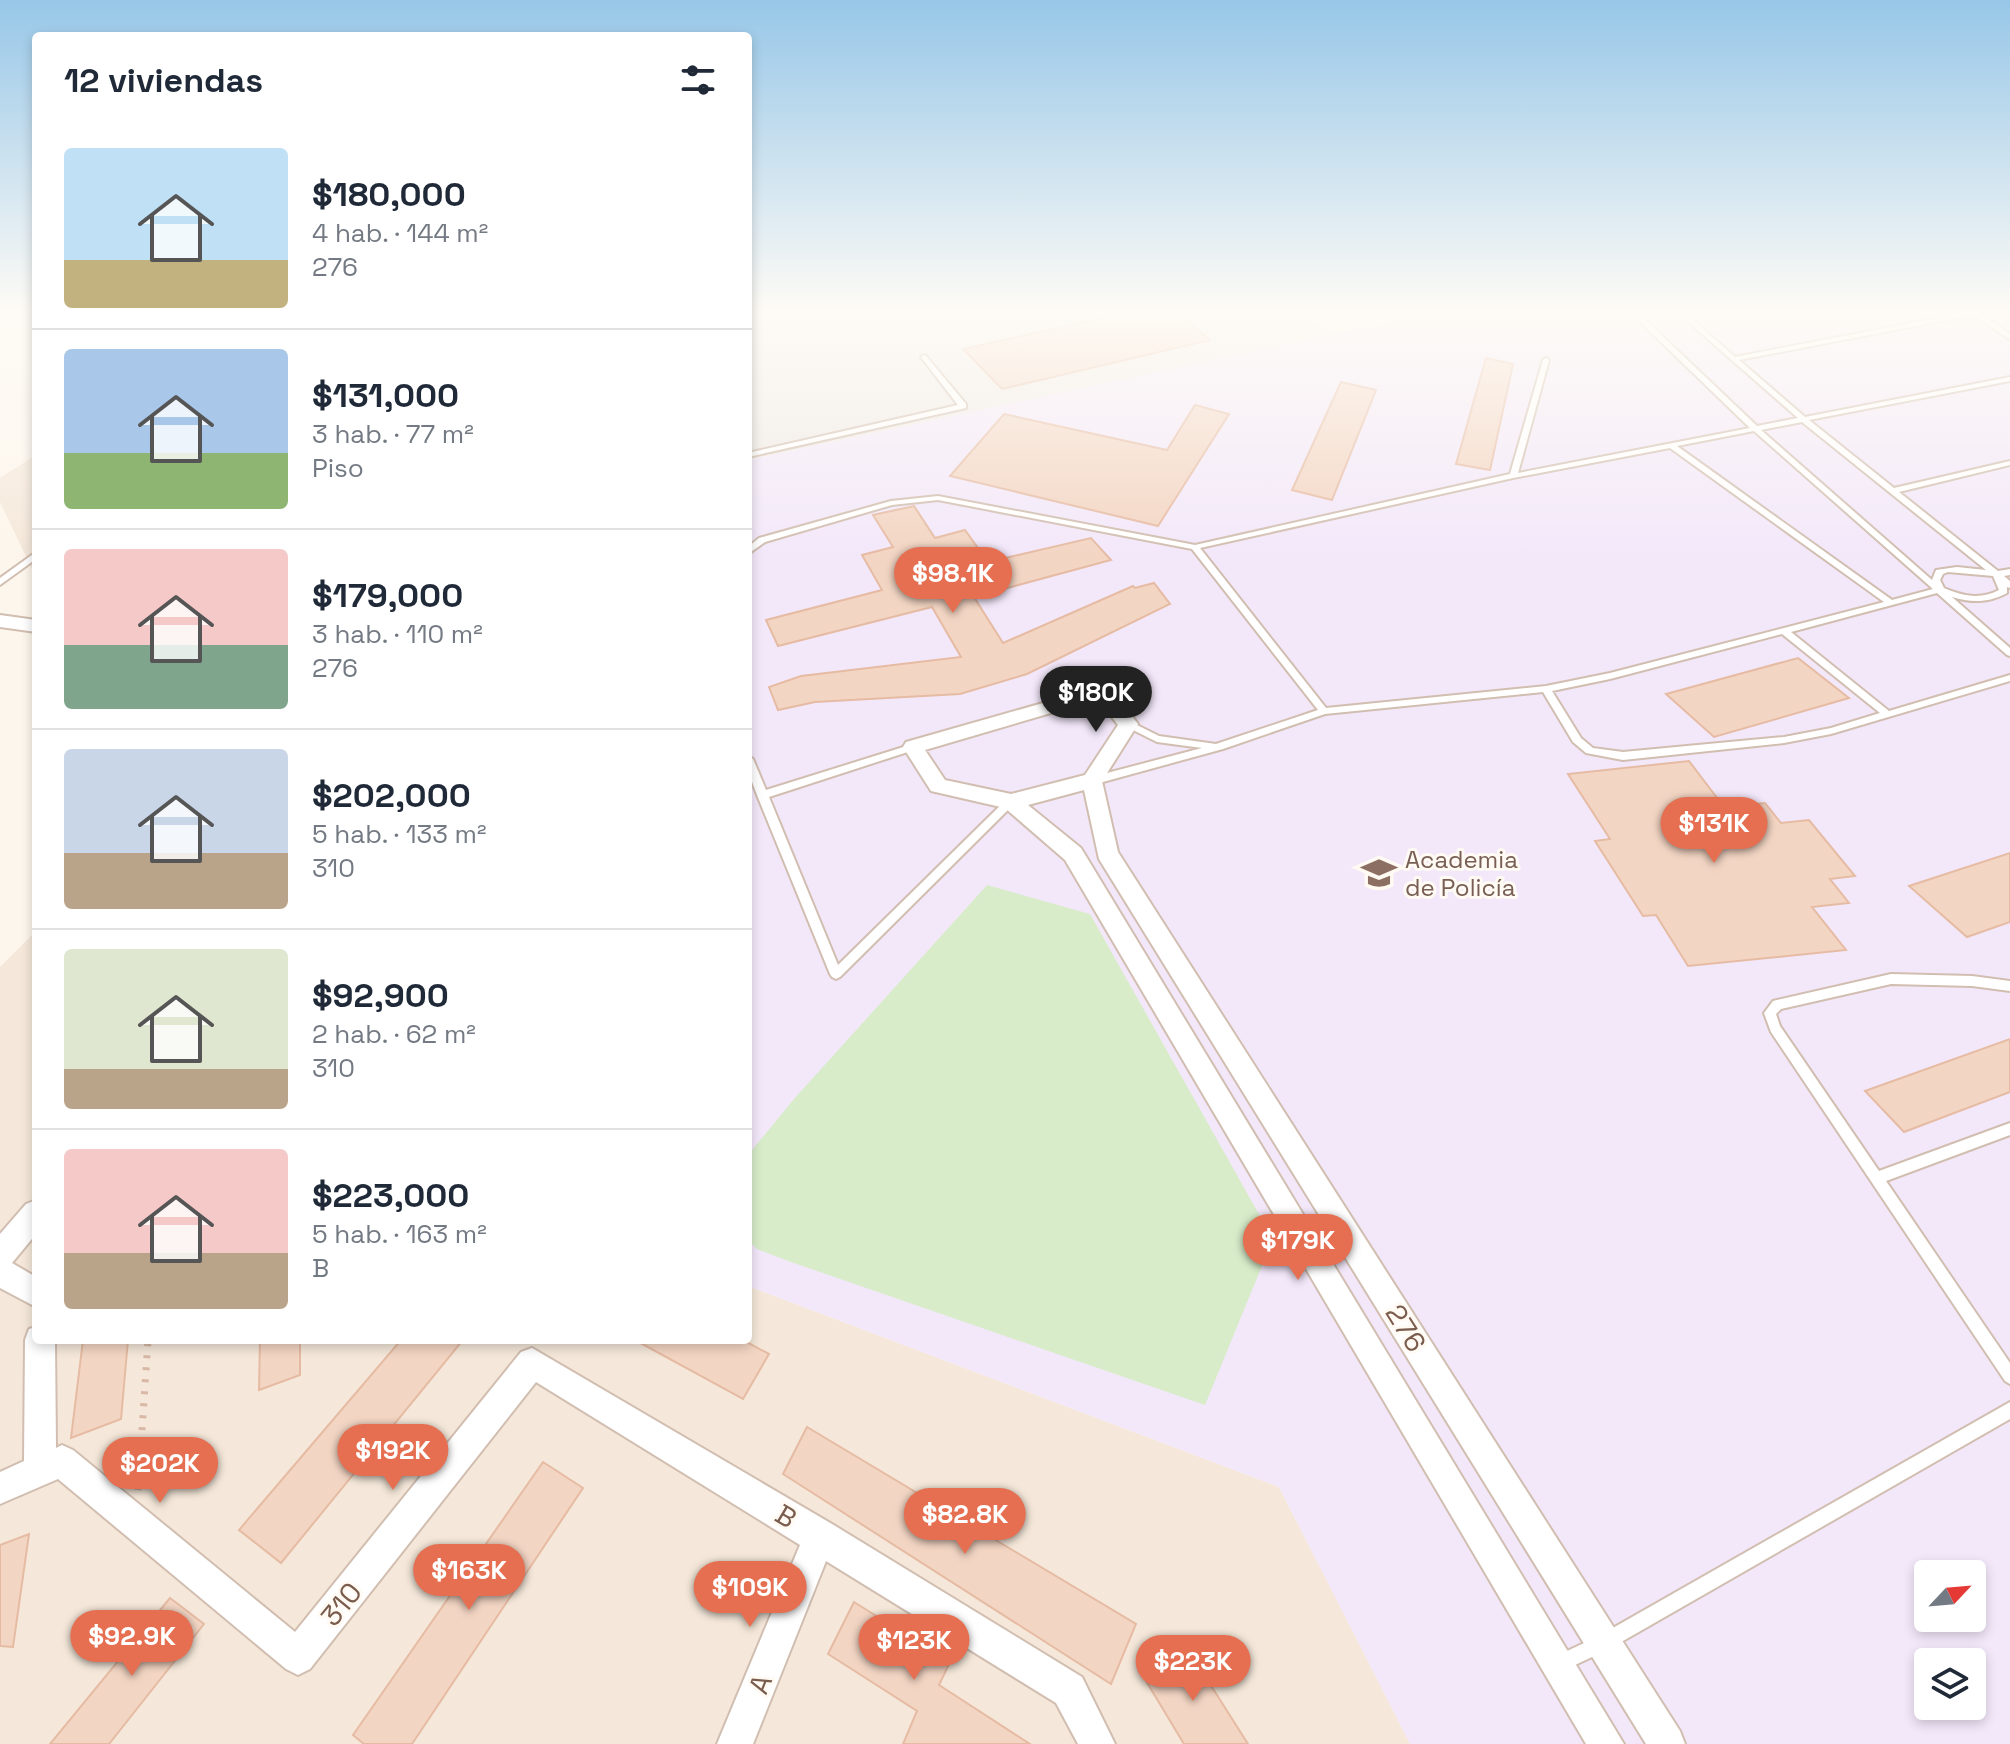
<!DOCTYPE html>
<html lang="es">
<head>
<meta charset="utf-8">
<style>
	body { margin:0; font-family:"Space Grotesk",sans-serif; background:#f2f2f3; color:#1f2937; height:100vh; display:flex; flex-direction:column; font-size:30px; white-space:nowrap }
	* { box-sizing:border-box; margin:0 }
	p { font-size:26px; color:#747a83 }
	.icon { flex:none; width:44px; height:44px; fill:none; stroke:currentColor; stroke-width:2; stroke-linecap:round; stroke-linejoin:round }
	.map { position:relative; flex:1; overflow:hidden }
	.side { position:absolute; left:32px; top:32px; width:720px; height:1312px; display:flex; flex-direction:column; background:#fff; border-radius:8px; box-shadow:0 4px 12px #0003 }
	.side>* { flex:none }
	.needle { width:52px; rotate:64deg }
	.fabs { position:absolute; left:1914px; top:1560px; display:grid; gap:16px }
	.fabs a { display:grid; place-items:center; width:72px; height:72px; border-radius:8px; background:#fff; box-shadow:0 4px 12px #0003; font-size:40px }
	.price { position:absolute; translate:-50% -68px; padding:0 18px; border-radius:28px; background:#e76f51; color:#fff; font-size:26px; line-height:52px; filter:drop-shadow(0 2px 4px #0008) }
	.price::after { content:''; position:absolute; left:50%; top:48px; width:24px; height:18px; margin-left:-12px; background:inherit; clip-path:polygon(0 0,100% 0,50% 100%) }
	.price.selected { background:#222; color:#fff }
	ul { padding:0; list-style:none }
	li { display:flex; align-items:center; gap:24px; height:200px; padding:0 32px }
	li+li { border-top:2px solid #e0e1e3 }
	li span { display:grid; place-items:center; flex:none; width:224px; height:160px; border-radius:8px; color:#555 }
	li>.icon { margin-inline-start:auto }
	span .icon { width:96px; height:96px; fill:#fffc; stroke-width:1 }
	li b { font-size:34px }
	h2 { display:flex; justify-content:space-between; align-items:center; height:96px; padding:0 32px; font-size:34px }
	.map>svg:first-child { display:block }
</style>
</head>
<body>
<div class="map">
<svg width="2010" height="1744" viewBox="0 0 2010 1744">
	<rect width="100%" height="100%" fill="#fdf6ec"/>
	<!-- residential -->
	<g fill="#f5e8da">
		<polygon points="36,455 36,570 32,569 0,502 0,478"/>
		<polygon points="36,931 36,1340 748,1340 748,1286 1279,1487 1411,1744 0,1744 0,967"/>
	</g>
	<!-- industrial -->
	<polygon fill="#efe9e4" points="748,312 1285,312 1339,333 748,460"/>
	<!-- education -->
	<path fill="#f3e8fa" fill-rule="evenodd" d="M1434 312H2010V1744H1410L1279 1487 748 1286V460ZM1928 1574H1972V1618H1928ZM1928 1662H1972V1706H1928Z"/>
	<!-- green -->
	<polygon fill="#d8ecc9" points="987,885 1090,914 1273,1239 1205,1405 791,1262 757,1249 748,1240 748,1155 794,1099"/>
	<!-- building -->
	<g fill="#f3d5c3" stroke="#e6bba3" stroke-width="2">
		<polygon points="1132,312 1175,312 1210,340 1002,389 963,349"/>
		<polygon points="1486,358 1513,364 1490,470 1456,464"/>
		<polygon points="1341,382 1376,390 1332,500 1292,490"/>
		<polygon points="1195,405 1229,414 1158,526 950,476 1004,414 1167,450"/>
		<polygon points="914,506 935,538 965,530 988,562 1091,538 1111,560 974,597 1003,643 1133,586 1135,588 1154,583 1170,604 1027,674 960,694 815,702 778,710 769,687 801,676 961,657 932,607 778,646 766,620 882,590 862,555 893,547 873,515"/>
		<polygon points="1798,658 1849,698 1714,737 1666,694"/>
		<polygon points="1689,761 1724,807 1765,803 1781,823 1809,820 1855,876 1830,879 1849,903 1812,907 1846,950 1688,966 1656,915 1643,916 1595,841 1610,839 1568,774"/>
		<polygon points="2010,853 2010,922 1967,937 1909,886"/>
		<polygon points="2010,1039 2010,1092 1904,1132 1865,1091"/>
		<polygon points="83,1340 128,1340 121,1419 71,1438"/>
		<polygon points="260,1340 300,1340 300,1375 259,1390"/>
		<polygon points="401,1340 463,1340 281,1563 239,1530"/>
		<polygon points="635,1340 743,1340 769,1354 743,1399"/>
		<polygon points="807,1427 1136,1624 1111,1684 783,1474"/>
		<polygon points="543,1462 583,1488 412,1744 364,1744 353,1735"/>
		<polygon points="29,1534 13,1647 0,1646 0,1545"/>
		<polygon points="170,1598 204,1624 109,1744 50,1744"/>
		<polygon points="854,1602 950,1662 939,1685 1030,1744 903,1744 917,1711 828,1654"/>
		<polygon points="1186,1646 1248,1744 1184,1744 1146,1681"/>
	</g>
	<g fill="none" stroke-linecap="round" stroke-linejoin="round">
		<!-- lane casing -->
		<g stroke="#d1beb0" stroke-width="4">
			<g id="lane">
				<path d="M1630 312H1637L1757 426 1798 418 1677 312H1684L1735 357 1968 312H1977L2010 334V339L2008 338 1973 315 1739 360 1805 417 2010 377V381L1809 420 1894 488 2010 461V465L1899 492 1998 571 2010 569V575L2004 576 2010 581V588L2007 587V593C1988 603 1972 603 1952 597L2010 648V656L2007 655 1937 593 1791 632 1889 711 2010 675V681L1831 734 1784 743 1623 760 1586 753 1573 742 1543 692 1325 714 1223 749 1092 785 1087 781 1088 778 1202 748 1157 742 1125 726 1123 724 1125 722H1131L1159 736 1216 744 1318 710 1192 549 938 500 892 505 765 542 748 554V547L759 538 891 501 938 496 1195 545 1510 474 1543 360 1546 358 1549 360 1518 473 1750 428ZM1802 422 1986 570 1957 567 1936 570 1932 580 1761 430ZM1754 431 1933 589 1892 600 1677 446ZM1670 448 1884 602 1610 673 1546 686 1326 708 1200 548 1513 478ZM1948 572 1993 576 1999 590C1980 600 1963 596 1944 588L1940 580 1943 574ZM1782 634 1880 713 1831 728 1784 737 1623 752 1593 748 1581 738 1552 691 1610 679Z"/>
				<polygon points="924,355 926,356 966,404 966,408 748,457 748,453 958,405 921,357"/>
				<polygon points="36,552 36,559 0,585 0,578"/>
				<polygon points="913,744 918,747 917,749 769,797 838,965 1007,799 1011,798 1016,802 840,977 836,979 832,977 830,974 757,795 748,771 748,755 753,759 766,790"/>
				<polygon points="1891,974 1972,976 2010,981 2010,991 1972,986 1891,984 1781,1009 1776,1014 1780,1026 1879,1171 2010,1123 2010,1135 1886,1181 2010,1363 2010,1384 2005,1381 1771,1032 1764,1013 1773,1001 1777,1000"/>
				<polygon points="2010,1402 2010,1419 1609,1649 1558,1673 1552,1670 1549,1664 1552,1658 1597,1637"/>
			</g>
		</g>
		<!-- street casing -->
		<g stroke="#d1beb0" stroke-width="4">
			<g id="street">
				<polygon points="0,615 36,620 36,632 0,627"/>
				<path d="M1085 691 1117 697 1138 724 1102 781 1118 852 1680 1731 1685 1744H1646L1099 859 1084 790 1028 805 1081 848 1624 1744H1586L1065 860 1005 808 931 791 903 747 906 742ZM1085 703 1104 707 1118 725 1085 775 1011 794 945 780 925 750Z"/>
				<polygon points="36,1200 36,1234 12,1263 36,1277 36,1307 0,1288 0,1234 26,1204"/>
				<polygon points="36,1327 36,1340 55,1340 56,1448 62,1445 73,1450 295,1632 521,1352 532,1348 832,1524 1082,1677 1115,1744 1078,1744 1056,1703 826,1561 753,1744 717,1744 800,1545 536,1382 310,1669 298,1675 286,1669 58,1479 0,1504 0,1472 24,1461 25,1340 29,1329"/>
			</g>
		</g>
		<!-- path -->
		<polyline stroke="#d9b8a5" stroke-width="7" stroke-dasharray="3 9" stroke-linecap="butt" points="138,1490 148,1340"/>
		<!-- lane -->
		<use href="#lane" fill="#fff" fill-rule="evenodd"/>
		<!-- street -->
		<use href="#street" fill="#fff" fill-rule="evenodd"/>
	</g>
	<!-- sky -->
	<linearGradient id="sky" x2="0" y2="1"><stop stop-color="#97c7e8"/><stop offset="0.56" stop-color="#fefbf6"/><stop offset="1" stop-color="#fefbf6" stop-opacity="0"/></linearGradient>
	<rect width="2010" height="556" fill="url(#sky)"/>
	<!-- icons -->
	<defs>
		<g id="university-bare" transform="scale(2.76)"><path d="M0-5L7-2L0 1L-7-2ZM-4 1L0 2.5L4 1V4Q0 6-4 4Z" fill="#8d6e63" stroke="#fffaf3" stroke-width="2.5" paint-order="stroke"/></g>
	</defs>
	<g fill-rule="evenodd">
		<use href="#university-bare" x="1379" y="873"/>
	</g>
	<g text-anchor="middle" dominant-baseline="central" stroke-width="6" stroke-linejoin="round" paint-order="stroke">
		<!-- education labels -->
		<g font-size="24" fill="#785e54" stroke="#fffaf3" text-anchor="start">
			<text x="1405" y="859">Academia<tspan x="1405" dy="28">de Policía</tspan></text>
		</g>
		<!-- near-street labels -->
		<g font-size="28" fill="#7a5c4d" stroke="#fffaf3">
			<text transform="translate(1406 1328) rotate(58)">276</text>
			<text transform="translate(786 1516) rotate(31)">B</text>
			<text transform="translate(341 1604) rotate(-51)">310</text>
			<text transform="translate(760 1684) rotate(-68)">A</text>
		</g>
	</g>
</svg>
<div class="fabs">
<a><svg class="needle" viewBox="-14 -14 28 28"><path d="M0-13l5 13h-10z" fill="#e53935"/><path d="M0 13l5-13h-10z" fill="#747a83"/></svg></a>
<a><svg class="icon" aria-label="layers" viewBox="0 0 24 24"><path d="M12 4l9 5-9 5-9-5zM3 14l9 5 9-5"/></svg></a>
</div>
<b class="price" style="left:953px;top:615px">$98.1K</b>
<b class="price selected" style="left:1096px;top:734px">$180K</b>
<b class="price" style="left:1714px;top:865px">$131K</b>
<b class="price" style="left:1298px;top:1282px">$179K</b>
<b class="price" style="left:393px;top:1492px">$192K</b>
<b class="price" style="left:160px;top:1505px">$202K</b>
<b class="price" style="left:965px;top:1556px">$82.8K</b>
<b class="price" style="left:469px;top:1612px">$163K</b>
<b class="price" style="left:750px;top:1629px">$109K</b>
<b class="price" style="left:132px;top:1678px">$92.9K</b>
<b class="price" style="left:914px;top:1682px">$123K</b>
<b class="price" style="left:1193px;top:1703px">$223K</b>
<section class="side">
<h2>12 viviendas<svg class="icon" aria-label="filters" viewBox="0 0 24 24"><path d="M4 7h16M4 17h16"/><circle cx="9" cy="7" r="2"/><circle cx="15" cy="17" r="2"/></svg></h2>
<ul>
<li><span style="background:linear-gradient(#bfe0f5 70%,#c2b280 0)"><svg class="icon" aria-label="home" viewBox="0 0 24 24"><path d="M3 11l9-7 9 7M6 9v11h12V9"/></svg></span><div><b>$180,000</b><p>4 hab. · 144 m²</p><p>276</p></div></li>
<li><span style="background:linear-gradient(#a9c7e8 65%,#8fb573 0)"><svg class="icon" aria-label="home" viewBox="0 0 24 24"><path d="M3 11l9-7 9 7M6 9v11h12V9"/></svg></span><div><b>$131,000</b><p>3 hab. · 77 m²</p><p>Piso</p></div></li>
<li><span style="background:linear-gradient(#f6c9c9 60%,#7fa58c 0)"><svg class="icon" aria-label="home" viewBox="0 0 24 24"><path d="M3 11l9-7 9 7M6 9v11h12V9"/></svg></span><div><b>$179,000</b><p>3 hab. · 110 m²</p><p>276</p></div></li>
<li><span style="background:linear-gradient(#c9d6e8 65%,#b9a48a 0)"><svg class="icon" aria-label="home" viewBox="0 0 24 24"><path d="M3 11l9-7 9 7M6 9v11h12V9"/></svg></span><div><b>$202,000</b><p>5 hab. · 133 m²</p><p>310</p></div></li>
<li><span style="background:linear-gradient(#dfe7d0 75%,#b9a48a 0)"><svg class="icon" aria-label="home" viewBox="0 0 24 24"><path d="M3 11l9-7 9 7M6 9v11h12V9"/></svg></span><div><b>$92,900</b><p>2 hab. · 62 m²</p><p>310</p></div></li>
<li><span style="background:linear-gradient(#f6c9c9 65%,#b9a48a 0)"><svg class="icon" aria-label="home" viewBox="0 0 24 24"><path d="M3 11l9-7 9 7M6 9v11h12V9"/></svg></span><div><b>$223,000</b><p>5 hab. · 163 m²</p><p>B</p></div></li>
</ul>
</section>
</div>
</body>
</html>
